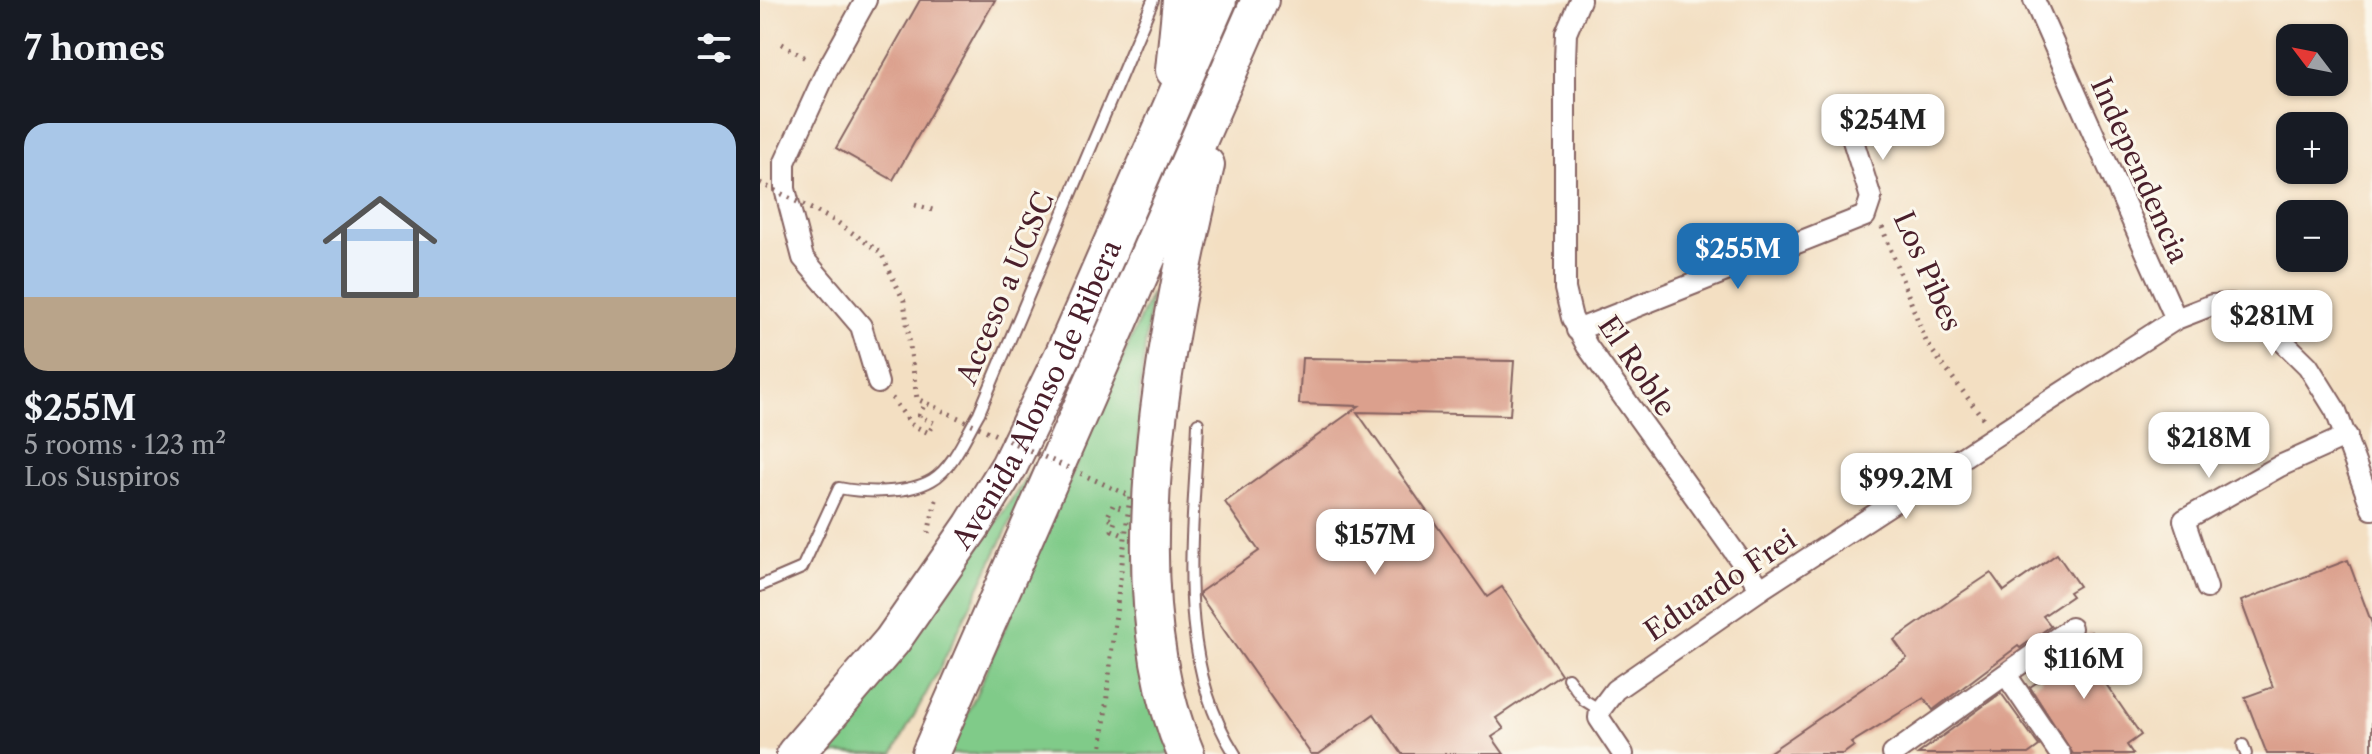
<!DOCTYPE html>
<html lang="en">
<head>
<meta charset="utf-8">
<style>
	body { margin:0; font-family:"Libre Caslon Text",serif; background:#20242c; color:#f1f3f6; height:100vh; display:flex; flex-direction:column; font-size:30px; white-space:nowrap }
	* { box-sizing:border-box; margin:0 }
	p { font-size:26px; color:#9ea1a6 }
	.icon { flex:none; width:44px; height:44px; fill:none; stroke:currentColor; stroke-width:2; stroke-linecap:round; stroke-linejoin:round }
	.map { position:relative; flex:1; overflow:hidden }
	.details { display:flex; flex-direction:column; background:#171b24; width:760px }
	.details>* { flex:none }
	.needle { width:52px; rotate:302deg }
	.buttons { position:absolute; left:1516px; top:24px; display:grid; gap:16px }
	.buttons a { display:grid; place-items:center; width:72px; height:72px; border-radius:16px; background:#171b24; box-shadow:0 2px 6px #0004; font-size:40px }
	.price { position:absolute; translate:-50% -68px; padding:0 18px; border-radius:16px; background:#fff; color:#222; font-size:26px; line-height:52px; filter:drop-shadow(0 2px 4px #0008) }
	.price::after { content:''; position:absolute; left:50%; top:48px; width:24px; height:18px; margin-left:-12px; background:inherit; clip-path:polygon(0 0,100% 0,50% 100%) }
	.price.active { background:#1f6fb2; color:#fff }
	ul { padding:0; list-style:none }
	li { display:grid; align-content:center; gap:16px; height:424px; padding:0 24px }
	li+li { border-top:2px solid #363941 }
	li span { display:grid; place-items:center; height:248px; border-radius:24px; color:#555 }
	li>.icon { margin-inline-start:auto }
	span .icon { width:144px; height:144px; fill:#fffc; stroke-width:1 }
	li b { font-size:34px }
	h2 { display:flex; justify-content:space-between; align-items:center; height:96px; padding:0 24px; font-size:34px }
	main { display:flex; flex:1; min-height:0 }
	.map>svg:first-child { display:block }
</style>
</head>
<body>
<main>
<section class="details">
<h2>7 homes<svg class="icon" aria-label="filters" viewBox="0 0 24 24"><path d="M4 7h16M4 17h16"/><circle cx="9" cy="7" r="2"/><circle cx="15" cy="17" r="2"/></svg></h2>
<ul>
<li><span style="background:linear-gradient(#a9c7e8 70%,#b9a48a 0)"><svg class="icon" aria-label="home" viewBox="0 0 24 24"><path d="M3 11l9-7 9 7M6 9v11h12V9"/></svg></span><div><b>$255M</b><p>5 rooms · 123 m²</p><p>Los Suspiros</p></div></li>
</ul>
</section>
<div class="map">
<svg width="1612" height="754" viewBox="0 0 1612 754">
	<rect width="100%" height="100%" fill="#fbf7ec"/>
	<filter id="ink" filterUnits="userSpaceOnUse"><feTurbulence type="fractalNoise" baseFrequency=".0125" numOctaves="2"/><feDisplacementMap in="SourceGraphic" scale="16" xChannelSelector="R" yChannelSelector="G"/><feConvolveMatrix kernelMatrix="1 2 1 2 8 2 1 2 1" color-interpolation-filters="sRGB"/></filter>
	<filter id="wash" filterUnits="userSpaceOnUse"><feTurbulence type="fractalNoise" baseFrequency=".006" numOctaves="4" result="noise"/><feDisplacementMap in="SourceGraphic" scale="32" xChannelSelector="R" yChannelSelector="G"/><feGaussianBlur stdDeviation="1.8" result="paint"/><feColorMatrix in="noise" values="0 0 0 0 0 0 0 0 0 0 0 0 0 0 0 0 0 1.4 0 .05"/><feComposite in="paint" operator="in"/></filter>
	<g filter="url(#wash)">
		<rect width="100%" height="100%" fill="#f3dfc2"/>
		<!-- green -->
		<g fill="#80cb89" stroke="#65755a" stroke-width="2">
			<polygon points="391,293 380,391 375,614 413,754 190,754"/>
			<path d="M288 445 180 668 133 754H61C145 657 217 552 288 445Z"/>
		</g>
		<g id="blocks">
			<!-- building -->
			<g fill="#dba08d">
				<polygon points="160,0 235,0 133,180 76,148"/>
				<polygon points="542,358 754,361 750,415 597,412 727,597 742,587 801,674 736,718 744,729 732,737 744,754 642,754 614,714 559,754 551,754 440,596 440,592 499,551 465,502 599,406 539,404"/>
				<polygon points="1297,554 1319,586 1309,592 1312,596 1283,616 1291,626 1260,648 1258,646 1173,710 1164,698 1091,743 1094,746 1083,754 1007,754 1147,658 1134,640 1198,595 1231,573 1244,591"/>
				<polygon points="1588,560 1612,624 1612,754 1507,754 1485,697 1513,687 1481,601"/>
				<polygon points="1331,632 1353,666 1339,674 1381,735 1367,745 1373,754 1313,754 1270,687 1282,679 1275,669"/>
				<polygon points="1241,693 1279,746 1268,754 1158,754"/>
			</g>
		</g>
	</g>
	<g filter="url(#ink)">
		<use href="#blocks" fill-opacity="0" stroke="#856260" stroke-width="2"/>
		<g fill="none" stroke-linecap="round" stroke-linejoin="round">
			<!-- lane casing -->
			<g stroke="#856260" stroke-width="14">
				<g id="lane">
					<path d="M438 423C434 533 413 657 475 754"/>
					<path d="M0 586 42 568 79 488C105 493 148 494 172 480 193 468 207 433 219 413L393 0"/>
					<polyline points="808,678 824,700 840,710"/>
					<polyline points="1483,745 1486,754"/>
				</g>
			</g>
			<!-- street casing -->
			<g stroke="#856260" stroke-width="24">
				<g id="street">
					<polyline points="106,0 67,70 25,162 25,189 43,258 101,326 118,383"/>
					<polyline points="820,0 806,33 805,60 805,289 812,318 827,346 1001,589"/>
					<polyline points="1274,0 1416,319"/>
					<polyline points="817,330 1105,216 1111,198 1085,115"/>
					<polyline points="1447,588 1424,520 1520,466 1587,436"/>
					<polyline points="1247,676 1300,754"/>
					<polyline points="863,754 839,718 840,710 855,690 1001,589 1278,408 1416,319 1452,305 1471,304 1492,311 1548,366 1576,411 1612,509"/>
					<polyline points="1133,754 1311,628"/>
				</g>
			</g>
			<!-- highway casing -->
			<g stroke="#856260" stroke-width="40">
				<g id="highway">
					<polyline points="414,70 421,0"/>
					<path id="s1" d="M35 754 132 641 212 526 249 466 304 353 458 0"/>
					<polyline points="170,754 500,0"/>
					<path d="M426 754C354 590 405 334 446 165"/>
				</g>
			</g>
			<!-- path -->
			<g stroke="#856260" stroke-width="5" stroke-dasharray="2 6" stroke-linecap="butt">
				<polyline points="22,44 49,60"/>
				<polyline points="155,205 176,211"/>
				<polyline points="1122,227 1167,344 1223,418"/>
				<polyline points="132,398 152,425 169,433 174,423 159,416 165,403"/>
				<polyline points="168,533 177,496"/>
				<polyline points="361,534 352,530 355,521 347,518 353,505 363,509"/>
				<polyline points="341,754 352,647"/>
			</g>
			<!-- lane -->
			<use href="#lane" stroke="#fff" stroke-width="10"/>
			<!-- street -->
			<use href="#street" stroke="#fff" stroke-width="20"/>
			<!-- highway -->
			<use href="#highway" stroke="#fff" stroke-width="36"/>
			<!-- path-bridge -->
			<polyline stroke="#856260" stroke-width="5" stroke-dasharray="2 6" stroke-linecap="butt" points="0,183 77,222 121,253 144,301 157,399 370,496 352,647"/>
		</g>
	</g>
	<g text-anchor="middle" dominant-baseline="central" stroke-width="6" stroke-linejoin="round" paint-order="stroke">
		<!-- street labels -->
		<g font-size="28" fill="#4a1f2b" stroke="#fbf7ec">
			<text transform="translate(1380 170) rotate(66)">Independencia</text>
			<text transform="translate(1168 271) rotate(66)">Los Pibes</text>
			<text transform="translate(245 288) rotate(-67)">Acceso a UCSC</text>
			<text transform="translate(877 366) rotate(56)">El Roble</text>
			<text stroke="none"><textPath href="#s1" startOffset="436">Avenida Alonso de Ribera</textPath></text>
			<text transform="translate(960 585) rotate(-34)">Eduardo Frei</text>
		</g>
	</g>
</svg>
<div class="buttons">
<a><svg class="needle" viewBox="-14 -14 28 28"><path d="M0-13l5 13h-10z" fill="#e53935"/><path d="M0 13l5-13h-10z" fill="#9ea1a6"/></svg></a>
<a>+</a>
<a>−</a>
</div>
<b class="price" style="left:1123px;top:162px">$254M</b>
<b class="price active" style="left:978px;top:291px">$255M</b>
<b class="price" style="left:1512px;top:358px">$281M</b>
<b class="price" style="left:1449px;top:480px">$218M</b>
<b class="price" style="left:1146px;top:521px">$99.2M</b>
<b class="price" style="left:615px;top:577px">$157M</b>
<b class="price" style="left:1324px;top:701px">$116M</b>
</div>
</main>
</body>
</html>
